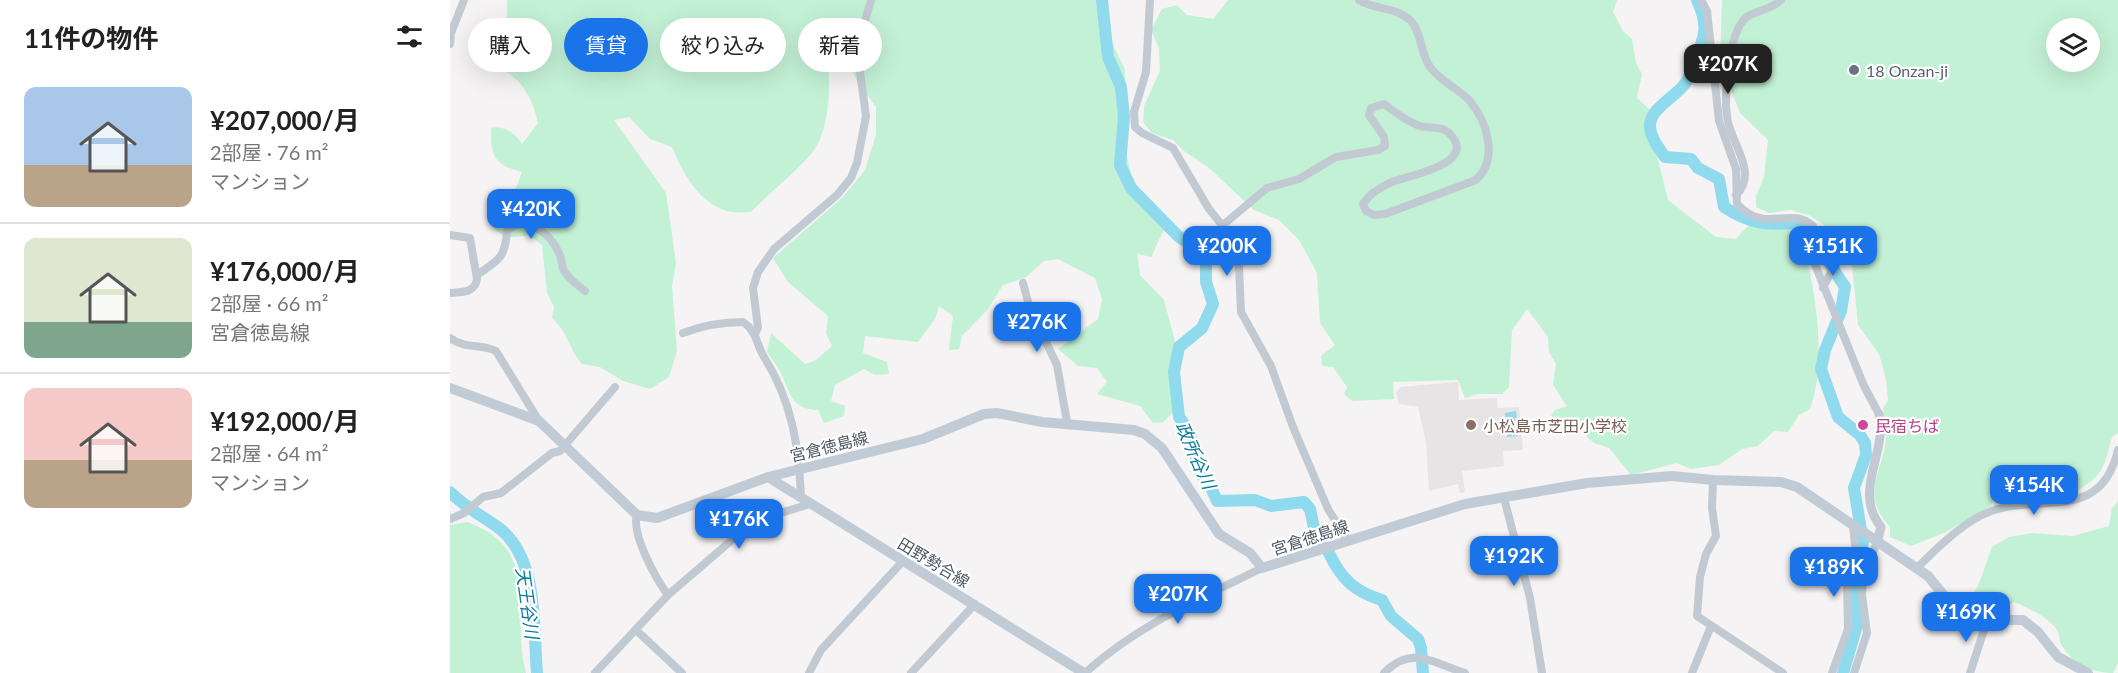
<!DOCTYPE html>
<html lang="ja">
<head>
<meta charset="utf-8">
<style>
	body { margin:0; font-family:Lato,"Noto Sans JP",sans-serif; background:#f6f6f6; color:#222; height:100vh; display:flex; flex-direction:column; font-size:22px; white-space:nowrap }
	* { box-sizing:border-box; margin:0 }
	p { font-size:20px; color:#767676 }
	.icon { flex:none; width:33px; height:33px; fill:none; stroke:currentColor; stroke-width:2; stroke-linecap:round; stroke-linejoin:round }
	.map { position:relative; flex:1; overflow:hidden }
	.sheet { display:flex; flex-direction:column; background:#fff; width:450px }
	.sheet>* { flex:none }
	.guide { position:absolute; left:18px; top:18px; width:570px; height:54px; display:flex; gap:12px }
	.controls { position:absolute; left:1596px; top:18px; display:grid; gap:12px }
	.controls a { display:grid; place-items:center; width:54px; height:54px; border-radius:50%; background:#fff; box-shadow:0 6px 24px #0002; font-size:30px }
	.price { position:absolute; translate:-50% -51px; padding:0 14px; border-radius:12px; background:#1a73e8; color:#fff; font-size:20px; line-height:39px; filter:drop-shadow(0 2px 3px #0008) }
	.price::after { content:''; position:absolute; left:50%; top:36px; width:18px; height:14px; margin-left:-9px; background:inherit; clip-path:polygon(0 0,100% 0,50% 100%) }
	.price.active { background:#222; color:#fff }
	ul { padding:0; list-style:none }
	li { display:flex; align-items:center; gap:18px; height:150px; padding:0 24px }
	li+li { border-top:2px solid #e0e0e0 }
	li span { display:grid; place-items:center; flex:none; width:168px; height:120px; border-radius:12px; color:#555 }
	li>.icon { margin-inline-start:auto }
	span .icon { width:72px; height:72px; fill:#fffc; stroke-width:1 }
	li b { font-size:26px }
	h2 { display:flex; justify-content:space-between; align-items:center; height:72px; padding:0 24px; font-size:26px }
	.chip { padding:0 21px; border-radius:27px; background:#fff; box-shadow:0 6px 24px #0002; font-size:21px; line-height:54px }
	.chip.active { background:#1a73e8; color:#fff }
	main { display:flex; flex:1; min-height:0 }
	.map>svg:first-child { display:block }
</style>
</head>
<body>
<main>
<section class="sheet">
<h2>11件の物件<svg class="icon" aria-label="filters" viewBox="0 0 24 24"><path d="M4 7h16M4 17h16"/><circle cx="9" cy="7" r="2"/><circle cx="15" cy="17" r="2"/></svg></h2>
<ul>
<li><span style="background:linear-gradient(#a9c7e8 65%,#b9a48a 0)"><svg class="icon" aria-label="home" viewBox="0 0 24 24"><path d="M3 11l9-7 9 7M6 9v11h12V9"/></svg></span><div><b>¥207,000/月</b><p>2部屋 · 76 m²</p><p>マンション</p></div></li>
<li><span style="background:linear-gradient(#dfe7d0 70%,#7fa58c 0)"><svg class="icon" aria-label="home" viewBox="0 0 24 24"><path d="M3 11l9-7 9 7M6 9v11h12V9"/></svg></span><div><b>¥176,000/月</b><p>2部屋 · 66 m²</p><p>宮倉徳島線</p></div></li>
<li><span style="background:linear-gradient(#f6c9c9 60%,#b9a48a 0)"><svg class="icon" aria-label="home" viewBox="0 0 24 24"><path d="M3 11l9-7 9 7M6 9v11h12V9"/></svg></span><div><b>¥192,000/月</b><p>2部屋 · 64 m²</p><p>マンション</p></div></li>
</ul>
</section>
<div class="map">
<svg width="1668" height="673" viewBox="0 0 1668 673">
	<rect width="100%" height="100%" fill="#f5f3f3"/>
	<!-- education -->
	<polygon fill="#e6e4e5" points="1008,382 1009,400 1047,398 1048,408 1069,407 1073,450 1053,451 1054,466 1012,471 1015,492 1010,493 1008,484 979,491 976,443 968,407 949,404 946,393 950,387"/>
	<!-- green -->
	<g fill="#c3f1d5" fill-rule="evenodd">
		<path d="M57 0H648L660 38 675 70 676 101 668 121 681 173 690 193 718 219C714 234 706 242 702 257L687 254 690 275 714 300 725 341 722 372 727 409 713 422 703 423 690 406 647 394 657 382 647 368 628 366 608 349 648 319 652 299 645 278 608 259 594 261 575 278 553 285 538 309 512 336 509 349 499 350 503 316 489 306 485 319 468 342 415 336 413 353 437 362 439 374 425 375 414 369 385 385 381 401 395 406 394 416 374 423 368 410C341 409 341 394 331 373 327 365 321 359 317 352L321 333 355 364 366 360 382 346 376 333 378 316 338 282 323 258 393 197 415 170 426 135V107L407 81 397 57 390 22 375 28C380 62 385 126 361 154 344 174 319 193 301 212 293 212 284 213 277 211 248 202 233 173 222 147L200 139 179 117 164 120 216 193 226 263 222 286 227 351 219 377 200 389 173 381 150 367 132 364C118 348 119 333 102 318L104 307 97 293 92 245 79 235C60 239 51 238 39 223V207L66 188 72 172C43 164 41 156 41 128 55 126 64 132 72 144L88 123C84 104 77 87 61 75 46 65 33 63 33 43L57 20Z"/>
		<path d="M778 0H1167L1163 12 1173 31 1182 39 1186 63 1192 74 1187 98 1200 110 1196 131 1207 156 1218 200 1266 237 1286 239 1298 226 1351 230C1363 283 1379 357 1360 409L1349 415 1338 432 1324 431 1308 446 1292 449 1269 465 1241 469 1227 463 1181 475 1159 448 1144 443 1131 431 1101 416 1105 410 1117 406 1103 385 1106 363 1099 353 1098 337 1077 309 1062 330 1059 387 1052 394H1028L1015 398 1008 380 943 382 944 399 902 401 894 394 897 387 883 367 872 366 871 356 885 345 870 323 867 273 849 240 829 220 804 210 758 167 734 151 723 140 702 133 693 122 694 106 710 71 709 48 701 30 712 9 727 5 737 15 763 19Z"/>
		<path d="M1272 0H1668V433L1662 437C1654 469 1652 477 1623 493L1581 480 1547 489 1541 506 1494 533 1461 546 1440 537V527C1410 494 1431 477 1436 440 1437 430 1434 418 1433 408L1438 401 1436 379 1429 354 1408 325 1402 265 1388 235 1361 216 1340 210 1319 213 1306 207V196L1314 177 1318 140 1290 113 1270 62ZM1606 28H1640V62H1606Z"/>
		<path d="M1668 501V663L1663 673C1643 673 1621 663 1611 644 1609 640 1610 635 1607 630 1600 618 1577 607 1564 602L1546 612H1527L1518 602 1528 586 1542 547 1559 537 1582 533 1623 536 1659 526 1662 508Z"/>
		<path d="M17 522C94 549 60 614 76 673H0V525Z"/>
	</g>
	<!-- water -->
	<polygon fill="#90daee" points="1066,411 1068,436 1057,437 1055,413"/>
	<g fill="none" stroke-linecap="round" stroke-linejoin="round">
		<!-- river -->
		<g stroke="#90daee" stroke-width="12">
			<polyline points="652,0 658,57 671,87 674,117 670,165 681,188 728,236 735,241 749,242 756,255 756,282 763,304 752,328 729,347 724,372 729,417 739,431 750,473 759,483 767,501 805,500 821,506 854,502 860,509 868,546 874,547"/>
			<path d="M1247 0C1259 26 1255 36 1245 61 1241 70 1240 79 1233 86 1223 98 1202 108 1200 124 1199 136 1209 148 1215 157L1241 159 1248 168 1269 179 1274 207C1305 227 1319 224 1353 223L1395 287 1391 311 1375 350 1371 369 1388 417 1410 435 1415 443 1416 455 1404 488 1413 542 1404 586 1408 622 1393 673"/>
			<path d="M0 492C15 507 32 516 49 528 89 559 83 627 87 673"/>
			<path d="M879 553C891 579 905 592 932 600L941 616 968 639 971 648 973 673"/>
		</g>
		<!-- minor -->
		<g stroke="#c1cad2" stroke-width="8">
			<polyline points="700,0 696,72 684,112 685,127 692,133 723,148 759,209 784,240 789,267 791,312 821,366 843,427 878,509 898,541"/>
			<path d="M1251 0 1257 11 1269 121 1286 169 1287 204C1316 235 1340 205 1363 226L1360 252 1364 262 1414 386 1429 414"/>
			<polyline points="0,44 1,33 14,0"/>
			<path d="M1286 195C1308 174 1283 145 1278 122 1273 98 1278 42 1292 22 1300 10 1319 12 1331 0"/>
			<path d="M773 225 817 188 849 179 886 157 928 150 935 146 934 137 919 115 921 108 934 104C945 112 957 122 970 126 979 129 992 125 1000 134 1029 164 957 176 942 182 930 187 920 193 913 204L916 211 924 215 935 214 1026 180C1049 159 1037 121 1019 100 1007 88 990 81 980 67 970 53 972 32 960 20 946 7 925 10 909 0"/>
			<path d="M0 235 20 238 27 279C25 293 12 292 0 293"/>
			<path d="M27 275C48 260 55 259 57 231 75 213 100 233 109 253 112 258 111 265 114 271 119 279 127 285 135 291"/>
			<polyline points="573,283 586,332 594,338 607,365 617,422"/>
			<polyline points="1373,288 1382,270"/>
			<path d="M233 333C254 325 271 322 293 322 307 331 306 344 314 357 342 401 349 447 351 498"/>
			<polyline points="305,334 308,328 303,288 308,272 324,249 387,195 401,178 407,163 416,116 407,49 421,0"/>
			<path d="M0 338C17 350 30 343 46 351L89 421"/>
			<polyline points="1263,480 1262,508 1266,536 1256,554 1250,577 1247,616 1333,673"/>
			<polyline points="1054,498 1080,598 1092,673"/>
			<path d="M187 515C181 534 206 579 218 595"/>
			<polyline points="0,519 14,513 33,497 51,493 102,453 110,451 165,387"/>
			<path d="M1466 569C1484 551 1507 528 1530 516 1584 488 1650 528 1668 450"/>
			<polyline points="186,630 232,673"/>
			<polyline points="145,673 218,595 304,521 360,504"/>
			<polyline points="359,673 371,650 453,561"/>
			<polyline points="461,673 525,604"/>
			<path d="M635 673C686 626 751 598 812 568"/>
			<path d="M934 673C963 644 985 664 1015 673"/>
			<polyline points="1242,673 1261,626"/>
			<polyline points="1382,673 1398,629 1397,584 1405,546 1403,525"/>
			<polyline points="1404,673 1417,633 1412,595 1413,578 1427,542"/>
			<polyline points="1520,673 1537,621"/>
		</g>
		<!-- tertiary -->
		<path stroke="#c1cad2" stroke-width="9" d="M1427 542 1431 527C1402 491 1438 453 1429 414"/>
		<!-- secondary -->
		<g stroke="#c1cbd6" stroke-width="10">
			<polyline points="0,388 89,421 187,515 207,518 318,477 473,439 534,414 547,413 592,422 684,430 695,434 712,448 769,534 800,553 812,568 1015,504 1137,483 1222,476 1263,480 1331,482 1347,487 1478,576 1500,603 1513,613 1532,620 1573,620 1588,632 1608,657 1638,673"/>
			<polyline points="318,477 634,673"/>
		</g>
	</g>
	<!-- markers -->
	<circle fill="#6b7280" stroke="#fff" stroke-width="2" cx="1404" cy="70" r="6"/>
	<circle fill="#8d6e63" stroke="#fff" stroke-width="2" cx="1021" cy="425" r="6"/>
	<circle fill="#d1479c" stroke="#fff" stroke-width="2" cx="1413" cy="425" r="6"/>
	<g text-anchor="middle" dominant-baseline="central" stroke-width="4.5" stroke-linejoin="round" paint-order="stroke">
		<!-- worship labels -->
		<g font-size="16" fill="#5b616d" stroke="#fff" text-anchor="start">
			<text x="1416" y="70">18 Onzan-ji</text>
		</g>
		<!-- education labels -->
		<g font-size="16" fill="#785e54" stroke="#fff" text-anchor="start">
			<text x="1033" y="425">小松島市芝田小学校</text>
		</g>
		<!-- hotel labels -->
		<g font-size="16" fill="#b23c85" stroke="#fff" text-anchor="start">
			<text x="1425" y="425">民宿ちば</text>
		</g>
		<!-- street labels -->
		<g font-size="16" fill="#4a5661" stroke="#fff">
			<text transform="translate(379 446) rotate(-14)">宮倉徳島線</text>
			<text transform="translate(860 537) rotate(-18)">宮倉徳島線</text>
			<text transform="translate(484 562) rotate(31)">田野勢合線</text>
		</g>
		<!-- water labels -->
		<g font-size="18" font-style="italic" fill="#0c7c9b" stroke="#fff">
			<text transform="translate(746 455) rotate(66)">政所谷川</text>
			<text transform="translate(78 603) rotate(82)">天王谷川</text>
		</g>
	</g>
</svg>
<div class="controls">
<a><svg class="icon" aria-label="layers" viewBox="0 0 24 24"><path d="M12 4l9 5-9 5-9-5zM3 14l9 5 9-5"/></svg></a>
</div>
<b class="price active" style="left:1278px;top:95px">¥207K</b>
<b class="price" style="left:81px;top:240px">¥420K</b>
<b class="price" style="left:777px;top:277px">¥200K</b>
<b class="price" style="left:1383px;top:277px">¥151K</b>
<b class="price" style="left:587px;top:353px">¥276K</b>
<b class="price" style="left:1584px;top:516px">¥154K</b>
<b class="price" style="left:289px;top:550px">¥176K</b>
<b class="price" style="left:1064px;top:587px">¥192K</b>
<b class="price" style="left:1384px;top:598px">¥189K</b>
<b class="price" style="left:728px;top:625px">¥207K</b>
<b class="price" style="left:1516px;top:643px">¥169K</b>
<div class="guide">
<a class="chip">購入</a>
<a class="chip active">賃貸</a>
<a class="chip">絞り込み</a>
<a class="chip">新着</a>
</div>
</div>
</main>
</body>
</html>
